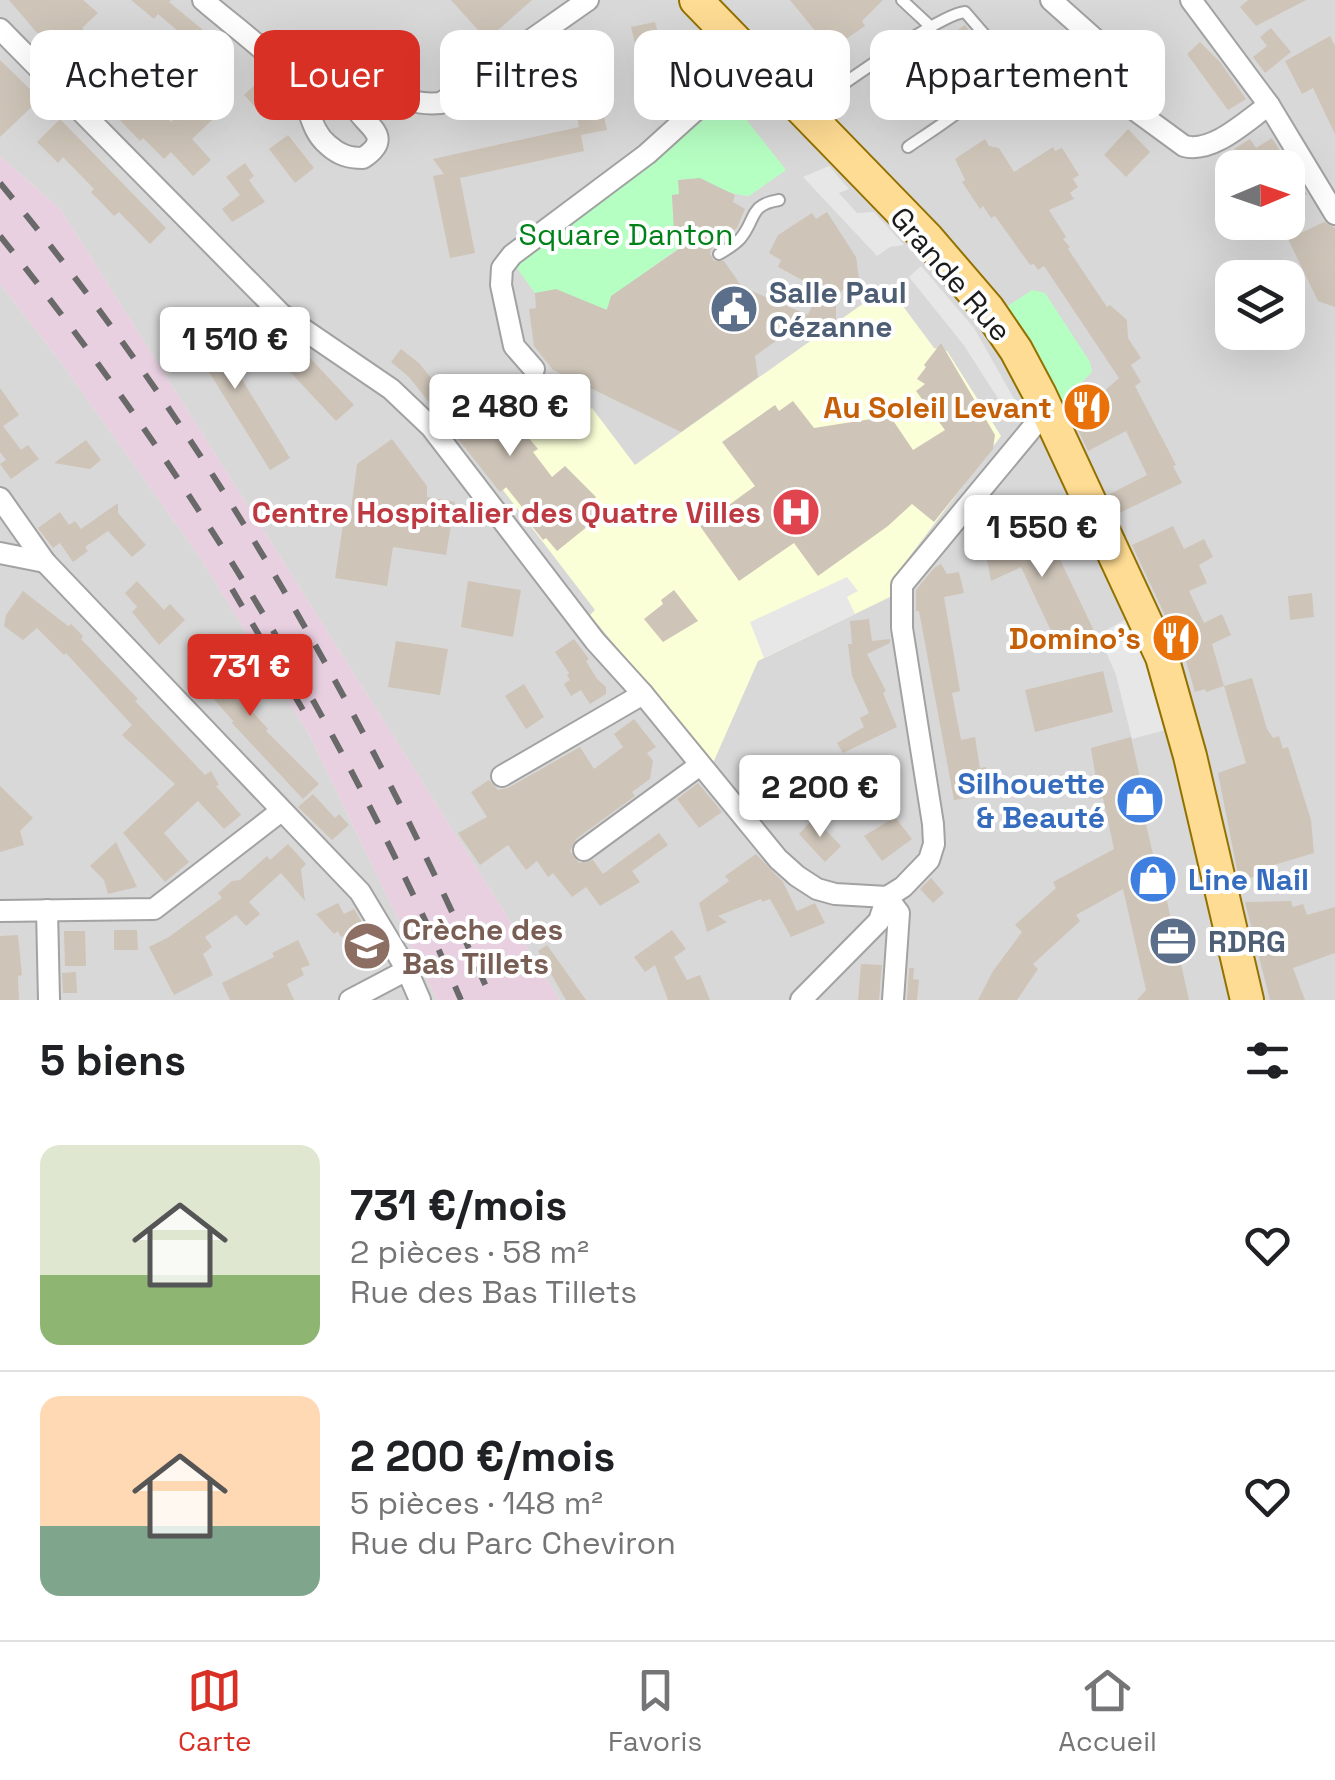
<!DOCTYPE html>
<html lang="fr">
<head>
<meta charset="utf-8">
<style>
	body { margin:0; font-family:"Space Grotesk",sans-serif; background:#f6f6f6; color:#202124; height:100vh; display:flex; flex-direction:column; font-size:38px; white-space:nowrap }
	* { box-sizing:border-box; margin:0 }
	p { font-size:32px; color:#757577 }
	.icon { flex:none; width:55px; height:55px; fill:none; stroke:currentColor; stroke-width:2; stroke-linecap:round; stroke-linejoin:round }
	.map { position:relative; height:1000px; overflow:hidden }
	.drawer { display:flex; flex-direction:column; background:#fff; flex:1 }
	.drawer>* { flex:none }
	.banner { position:absolute; left:30px; top:30px; width:1275px; height:90px; display:flex; gap:20px }
	.needle { width:65px; rotate:88deg }
	.controls { position:absolute; left:1215px; top:150px; display:grid; gap:20px }
	.controls a { display:grid; place-items:center; width:90px; height:90px; border-radius:20px; background:#fff; box-shadow:0 10px 40px #0002; font-size:50px }
	.price { position:absolute; translate:-50% -85px; padding:0 22px; border-radius:10px; background:#fff; color:#222; font-size:32px; line-height:65px; filter:drop-shadow(0 2px 5px #0008) }
	.price::after { content:''; position:absolute; left:50%; top:60px; width:30px; height:22px; margin-left:-15px; background:inherit; clip-path:polygon(0 0,100% 0,50% 100%) }
	.price.current { background:#d93025; color:#fff }
	ul { padding:0; list-style:none }
	li { display:flex; align-items:center; gap:30px; height:250px; padding:0 40px }
	li+li { border-top:2px solid #e0e0e0 }
	li span { display:grid; place-items:center; flex:none; width:280px; height:200px; border-radius:20px; color:#555 }
	li>.icon { margin-inline-start:auto }
	span .icon { width:120px; height:120px; fill:#fffc; stroke-width:1 }
	li b { font-size:42px }
	h2 { display:flex; justify-content:space-between; align-items:center; height:120px; padding:0 40px; font-size:42px }
	.pill { padding:0 35px; border-radius:20px; background:#fff; box-shadow:0 10px 40px #0002; font-size:35px; line-height:90px }
	.pill.current { background:#d93025; color:#fff }
	.dock { display:flex; justify-content:space-around; align-items:center; height:140px; border-top:2px solid #e0e0e0; background:#fff; font-size:28px; color:#757577 }
	.dock a { display:grid; justify-items:center; gap:5px }
	.dock .current { color:#d93025 }
	.map>svg:first-child { display:block }
</style>
</head>
<body>
<div class="map">
<svg width="1335" height="1000" viewBox="0 0 1335 1000">
	<rect width="100%" height="100%" fill="#eeebdf"/>
	<!-- residential -->
	<g fill="#d9d8d8" fill-rule="evenodd">
		<path d="M0 0H1335V1000H560L61 210 0 156ZM1232 168H1288V222H1232ZM1232 278H1288V332H1232Z"/>
		<polygon points="0,284 63,365 201,559 310,736 437,1000 0,1000"/>
	</g>
	<!-- industrial -->
	<polygon fill="#e8d0e1" points="0,156 61,210 560,1000 437,1000 310,736 201,559 63,365 0,284"/>
	<!-- education -->
	<polygon fill="#fbffd7" points="888,286 934,348 947,351 1001,436 897,573 890,597 758,661 713,763 590,615 595,610 503,490 509,485 529,438 514,419 535,405 576,418 592,408 635,465"/>
	<!-- park -->
	<g fill="#b6ffc3">
		<path d="M730 99 786 170 749 196C720 194 710 177 679 180V194L672 195C673 214 673 230 682 246L612 296 604 315 556 290 535 293 514 264 606 198Z"/>
		<polygon points="1032,290 1045,293 1090,362 1092,372 1062,402 1005,308"/>
	</g>
	<!-- parking -->
	<g fill="#e7e7e7">
		<polygon points="829,166 849,189 839,193 857,213 874,212 904,245 890,247 877,256 803,177"/>
		<polygon points="921,266 974,328 1021,411 1010,417 963,344 909,277"/>
		<polygon points="847,577 858,591 847,597 855,614 764,658 750,622"/>
		<polygon points="1127,619 1151,670 1165,730 1132,739 1116,675 1103,645 1112,640 1108,629"/>
	</g>
	<!-- building -->
	<g fill="#cec4b8">
		<polygon points="9,0 83,0 98,13 82,28 97,44 70,69 67,68"/>
		<polygon points="131,0 171,0 169,2 208,34 212,31 219,37 230,51 208,74 185,53 192,43 158,14 154,19"/>
		<polygon points="451,0 532,0 487,40"/>
		<polygon points="790,0 883,0 862,21 865,26 833,48 825,43"/>
		<polygon points="1248,0 1306,0 1256,26 1240,7"/>
		<polygon points="655,22 676,104 651,110 631,27"/>
		<polygon points="965,25 990,59 902,119 879,84"/>
		<polygon points="1271,28 1291,52 1265,73 1253,57 1267,46 1260,37"/>
		<polygon points="1330,36 1335,46 1335,134 1313,88 1302,94 1285,61"/>
		<polygon points="1200,42 1220,62 1246,99 1228,110 1187,54"/>
		<polygon points="1022,44 1033,62 999,87 1008,72 1012,58"/>
		<polygon points="589,48 607,130 581,135 584,151 460,178 475,253 450,258 433,176 444,174 433,159 579,127 563,53"/>
		<polygon points="0,60 40,99 0,137"/>
		<polygon points="1098,60 1112,73 1112,83 1108,88 1088,71"/>
		<polygon points="116,63 135,83 130,88 161,120 165,116 171,122 208,82 230,103 192,139 211,160 193,176 171,152 164,159 143,138 140,141 90,89"/>
		<polygon points="260,80 273,94 257,109 244,95"/>
		<polygon points="60,119 166,228 150,244 119,212 114,216 91,192 94,189 63,157 58,163 37,142"/>
		<polygon points="1128,129 1150,152 1126,177 1104,155"/>
		<polygon points="288,135 314,168 295,183 269,149"/>
		<polygon points="1272,138 1307,194 1288,208 1288,168 1260,168 1239,159 1234,149 1250,139 1256,148"/>
		<polygon points="985,139 989,146 999,148 1014,172 1053,147 1055,151 1062,148 1079,175 1073,179 1078,187 1070,193 1074,199 1049,210 1066,237 1063,239 1070,247 1068,249 1107,307 1110,305 1127,320 1128,338 1141,358 1131,365 1141,382 1135,386 1176,465 1173,466 1182,483 1117,514 1108,495 1147,475 1126,431 1088,451 1073,419 1119,378 1044,266 1038,270 1034,264 1030,265 995,216 991,218 983,206 980,209 962,182 965,180 955,159"/>
		<polygon points="245,163 254,176 249,180 265,202 232,222 222,209 240,195 226,177"/>
		<polygon points="700,178 735,195 733,202 745,209 737,228 713,245 710,253 714,261 724,261 742,287 808,315 819,289 778,267 781,260 769,253 778,235 812,213 816,219 827,212 856,257 859,278 836,295 836,322 812,339 791,330 755,356 758,377 681,432 553,370 534,346 529,309 536,308 535,293 556,289 607,310 611,296 682,247 674,232 672,195 679,194 678,180"/>
		<polygon points="1324,222 1335,228 1335,307 1318,301 1288,239"/>
		<polygon points="202,314 290,458 270,470 181,327"/>
		<polygon points="941,343 995,435 993,449 934,522 912,504 888,526 818,576 794,543 739,581 700,526 755,486 722,442 775,405 779,411 793,401 814,428 890,416 913,450 945,430 916,391 925,384 917,379 926,367 924,365"/>
		<polygon points="297,344 354,405 336,421 279,360"/>
		<polygon points="401,349 419,363 454,406 483,383 538,449 533,452 552,477 565,466 596,497 593,501 603,514 557,551 546,538 543,540 531,525 534,522 506,487 500,492 409,377 391,362"/>
		<polygon points="0,388 19,415 3,426 21,450 28,445 39,459 11,479 0,464 6,460 0,452"/>
		<polygon points="392,439 427,486 427,497 455,502 446,555 393,547 387,586 335,578 343,524 349,525 357,464"/>
		<polygon points="86,440 101,460 90,469 54,463"/>
		<polygon points="118,503 118,513 146,545 132,557 108,531 85,547 88,551 73,562 60,543 53,548 38,528 60,512 69,525 75,521 81,529"/>
		<polygon points="1028,524 1046,530 1095,633 1060,650 1021,567 991,581 984,544"/>
		<polygon points="1173,526 1184,549 1204,539 1213,557 1199,565 1207,583 1189,591 1204,623 1222,614 1231,635 1212,644 1224,686 1206,692 1205,689 1195,692 1185,658 1132,545"/>
		<polygon points="941,564 947,574 959,572 964,593 944,597 960,691 952,693 961,740 975,737 980,768 986,767 988,783 972,786 974,797 954,800 919,611 916,611 916,590 934,568"/>
		<polygon points="137,581 164,610 170,604 185,620 159,645 132,612 137,607 125,593"/>
		<polygon points="468,581 521,590 513,637 461,627"/>
		<polygon points="674,590 698,621 663,642 644,619 663,604 661,600"/>
		<polygon points="23,591 68,626 71,624 83,636 81,639 138,699 135,701 205,775 211,771 219,785 216,786 241,815 224,829 198,801 164,833 189,862 165,882 123,833 175,784 122,735 132,725 66,653 64,655 37,628 23,640 4,626 6,615"/>
		<polygon points="1312,593 1314,617 1290,620 1288,596"/>
		<polygon points="869,619 872,641 890,639 890,643 867,654 886,691 883,693 897,727 843,753 837,743 864,727 860,718 869,713 852,676 848,644 852,644 850,621"/>
		<polygon points="574,639 589,659 586,661 597,679 606,687 606,694 590,704 581,690 571,696 564,684 570,680 567,675 569,673 555,652"/>
		<polygon points="396,641 448,649 440,695 388,687"/>
		<polygon points="201,655 207,662 213,656 226,671 238,660 257,680 239,697 268,729 266,731 319,784 303,799 231,722 234,722 189,671"/>
		<polygon points="1103,671 1113,712 1035,732 1025,690"/>
		<polygon points="1252,678 1267,729 1273,738 1279,736 1283,749 1288,747 1311,820 1314,853 1274,865 1275,873 1239,880 1218,773 1246,763 1224,686"/>
		<polygon points="524,684 544,717 526,729 505,696"/>
		<polygon points="634,719 656,747 647,753 653,761 650,779 632,792 635,796 576,839 570,851 579,863 593,860 603,874 659,833 668,845 632,871 640,882 600,906 586,887 572,897 553,873 548,877 537,861 526,870 508,845 480,865 458,833 487,817 471,792 489,780 498,790 508,788 580,747 594,769 623,747 614,734"/>
		<polygon points="1131,737 1150,823 1146,824 1161,889 1164,888 1189,1000 1137,1000 1146,990 1123,889 1076,915 1080,921 1033,964 1038,969 1017,1000 978,1000 993,971 1022,932 1015,925 1056,888 1053,882 1114,849 1103,798 1099,799 1091,748"/>
		<polygon points="888,755 898,776 878,785 869,765"/>
		<polygon points="698,783 722,812 699,828 677,799"/>
		<polygon points="0,786 33,818 20,831 24,845 0,852"/>
		<polygon points="313,794 335,818 339,814 349,825 332,840 298,807"/>
		<polygon points="895,817 912,839 882,861 864,836"/>
		<polygon points="814,818 841,846 825,862 799,834"/>
		<polygon points="116,842 137,887 108,894 104,880 90,866"/>
		<polygon points="288,844 306,864 301,869 305,901 281,873 249,902 260,914 246,926 236,915 205,937 212,947 203,954 213,975 174,995 149,947 169,937 222,898 218,893 232,881 240,880 267,856 270,860"/>
		<polygon points="756,854 783,882 797,911 815,903 825,923 791,937 770,899 762,902 761,899 718,916 727,922 707,932 699,903 729,881 725,876"/>
		<polygon points="931,878 944,893 933,903 920,889"/>
		<polygon points="1291,901 1293,907 1303,904 1307,915 1335,907 1335,953 1293,968 1305,1000 1270,1000 1245,902"/>
		<polygon points="338,903 344,914 354,909 384,959 367,969 349,933 341,937 338,931 334,934 316,914"/>
		<polygon points="114,930 137,930 138,950 114,950"/>
		<polygon points="672,930 686,949 674,957 687,980 700,975 710,1000 668,1000 655,965 645,972 634,957"/>
		<polygon points="64,931 85,931 86,966 65,966"/>
		<polygon points="18,935 22,975 18,976 19,1000 0,1000 0,936"/>
		<polygon points="298,940 310,965 301,968 304,975 287,984 294,1000 230,1000 222,983 274,957 272,953"/>
		<polygon points="547,945 586,1000 566,1000 538,951"/>
		<polygon points="861,964 882,965 879,1000 858,1000"/>
		<polygon points="909,968 914,968 913,979 919,980 917,1000 907,1000"/>
		<polygon points="76,972 77,993 63,993 62,973"/>
	</g>
	<g fill="none" stroke-linecap="round" stroke-linejoin="round">
		<!-- lane casing -->
		<g stroke="#a2a2a2" stroke-width="14">
			<g id="lane">
				<polyline points="902,0 931,27"/>
				<path d="M807 109C836 90 939 14 965 12L1003 56C1005 87 932 130 908 147"/>
				<path d="M719 254C726 250 734 245 740 239 757 219 748 205 779 200"/>
			</g>
		</g>
		<!-- street casing -->
		<g stroke="#a2a2a2" stroke-width="24">
			<g id="street">
				<path d="M203 0C235 28 276 55 300 91 311 109 310 130 328 145 339 155 349 158 363 158 404 131 345 121 356 94 366 69 396 95 410 100 421 104 430 104 441 103L588 0"/>
				<path d="M1051 0 1125 66 1128 105 1184 146C1213 154 1247 120 1269 105L1335 214"/>
				<polyline points="1191,0 1269,105"/>
				<polyline points="0,29 281,314 391,389 431,427 595,641 643,694 778,859 797,876 817,889 835,894 887,897 903,887 929,860 934,844 933,824 902,628 902,585 1047,410"/>
				<polyline points="534,369 514,346 501,285 502,268 512,255 647,154 752,59"/>
				<polyline points="0,498 45,562 360,892 407,970 420,1000"/>
				<polyline points="0,553 45,562"/>
				<polyline points="502,776 643,694"/>
				<polyline points="584,850 700,765"/>
				<polyline points="887,897 899,913 893,1000"/>
				<polyline points="47,910 49,1000"/>
				<polyline points="0,911 154,909 281,811"/>
				<polyline points="350,1000 407,970"/>
				<polyline points="801,1000 879,921 887,897"/>
			</g>
		</g>
		<!-- primary casing -->
		<g stroke="#927100" stroke-width="36">
			<polyline id="primary" points="696,0 927,238 988,309 1016,350 1040,395 1162,657 1190,756 1247,1000"/>
		</g>
		<!-- lane -->
		<use href="#lane" stroke="#fff" stroke-width="10"/>
		<!-- street -->
		<use href="#street" stroke="#fff" stroke-width="20"/>
		<!-- primary -->
		<use href="#primary" stroke="#ffdc93" stroke-width="32"/>
		<!-- rail -->
		<g stroke="#696969" stroke-width="6" stroke-dasharray="20 20" stroke-linecap="butt">
			<path d="M0 183C204 430 363 707 492 1000"/>
			<path d="M0 236C188 469 342 726 461 1000"/>
			<polyline points="232,589 303,710"/>
		</g>
	</g>
	<!-- icons -->
	<defs>
		<g id="civic-disc" transform="scale(2.5)"><circle r="9.5" fill="#5c6f8a" stroke="#fff"/><path d="M-.6-6.5H3V-4.5H.6V-3L4-1V1h2V6H-6V1h2V-1L-.6-3ZM-1.2 2.5V6h2.4V2.5Z" fill="#fff"/></g>
		<g id="restaurant-disc" transform="scale(2.5)"><circle r="9.5" fill="#e8710a" stroke="#fff"/><path d="M-5-6h1v4h1v-4h1v4h1v-4h1v5L-1.5 .5V6h-2V.5L-5-1ZM5-6V6H3V1.5H1.5Q1.5-4 5-6Z" fill="#fff"/></g>
		<g id="hospital-disc" transform="scale(2.5)"><circle r="9.5" fill="#e0444e" stroke="#fff"/><path d="M-5-5h3v3.5h4V-5h3V5h-3V1.5h-4V5h-3Z" fill="#fff"/></g>
		<g id="shop-disc" transform="scale(2.5)"><circle r="9.5" fill="#3f7fe0" stroke="#fff"/><path d="M-5-2.5h2.3a2.7 3.5 0 0 1 5.4 0H5L5.5 6h-11ZM-1.5-2.5h3a1.5 2.3 0 0 0-3 0Z" fill="#fff"/></g>
		<g id="office-disc" transform="scale(2.5)"><circle r="9.5" fill="#5c6f8a" stroke="#fff"/><path d="M-6-3h4V-5.5h4V-3h4V5H-6ZM-1-4.5V-3h2v-1.5ZM-6 0V1H6V0Z" fill="#fff"/></g>
		<g id="school-disc" transform="scale(2.5)"><circle r="9.5" fill="#8d6e63" stroke="#fff"/><path d="M0-5L7-2L0 1L-7-2ZM-4 1L0 2.5L4 1V4Q0 6-4 4Z" fill="#fff"/></g>
	</defs>
	<g fill-rule="evenodd">
		<use href="#civic-disc" x="734" y="309"/>
		<use href="#restaurant-disc" x="1087" y="407"/>
		<use href="#hospital-disc" x="796" y="512"/>
		<use href="#restaurant-disc" x="1176" y="638"/>
		<use href="#shop-disc" x="1140" y="800"/>
		<use href="#shop-disc" x="1153" y="879"/>
		<use href="#office-disc" x="1173" y="941"/>
		<use href="#school-disc" x="367" y="946"/>
	</g>
	<g text-anchor="middle" dominant-baseline="central" stroke-width="8" stroke-linejoin="round" paint-order="stroke">
		<!-- park labels -->
		<g font-size="30" fill="#008219" stroke="#fff">
			<text x="626" y="234">Square Danton</text>
		</g>
		<!-- street labels -->
		<g font-size="30" fill="#1b1b1b" stroke="#fff">
			<text transform="translate(951 274) rotate(49)">Grande Rue</text>
		</g>
		<!-- service labels -->
		<g font-size="30" font-weight="bold" fill="#4e5e75" stroke="#fff" text-anchor="start">
			<text x="769" y="292">Salle Paul<tspan x="769" dy="34">Cézanne</tspan></text>
			<text x="1208" y="941">RDRG</text>
		</g>
		<!-- food labels -->
		<g font-size="30" font-weight="bold" fill="#c56008" stroke="#fff" text-anchor="end">
			<text x="1052" y="407">Au Soleil Levant</text>
			<text x="1141" y="638">Domino's</text>
		</g>
		<!-- health labels -->
		<g font-size="30" font-weight="bold" fill="#be3a42" stroke="#fff" text-anchor="end">
			<text x="761" y="512">Centre Hospitalier des Quatre Villes</text>
		</g>
		<!-- shop labels -->
		<g font-size="30" font-weight="bold" fill="#366cbe" stroke="#fff" text-anchor="end">
			<text x="1105" y="783">Silhouette<tspan x="1105" dy="34">&amp; Beauté</tspan></text>
			<text x="1188" y="879" text-anchor="start">Line Nail</text>
		</g>
		<!-- education labels -->
		<g font-size="30" font-weight="bold" fill="#785e54" stroke="#fff" text-anchor="start">
			<text x="402" y="929">Crèche des<tspan x="402" dy="34">Bas Tillets</tspan></text>
		</g>
	</g>
</svg>
<div class="controls">
<a><svg class="needle" viewBox="-14 -14 28 28"><path d="M0-13l5 13h-10z" fill="#e53935"/><path d="M0 13l5-13h-10z" fill="#757577"/></svg></a>
<a><svg class="icon" aria-label="layers" viewBox="0 0 24 24"><path d="M12 4l9 5-9 5-9-5zM3 14l9 5 9-5"/></svg></a>
</div>
<b class="price" style="left:235px;top:392px">1 510 €</b>
<b class="price" style="left:510px;top:459px">2 480 €</b>
<b class="price" style="left:1042px;top:580px">1 550 €</b>
<b class="price current" style="left:250px;top:719px">731 €</b>
<b class="price" style="left:820px;top:840px">2 200 €</b>
<div class="banner">
<a class="pill">Acheter</a>
<a class="pill current">Louer</a>
<a class="pill">Filtres</a>
<a class="pill">Nouveau</a>
<a class="pill">Appartement</a>
</div>
</div>
<section class="drawer">
<h2>5 biens<svg class="icon" aria-label="filters" viewBox="0 0 24 24"><path d="M4 7h16M4 17h16"/><circle cx="9" cy="7" r="2"/><circle cx="15" cy="17" r="2"/></svg></h2>
<ul>
<li><span style="background:linear-gradient(#dfe7d0 65%,#8fb573 0)"><svg class="icon" aria-label="home" viewBox="0 0 24 24"><path d="M3 11l9-7 9 7M6 9v11h12V9"/></svg></span><div><b>731 €/mois</b><p>2 pièces · 58 m²</p><p>Rue des Bas Tillets</p></div><svg class="icon" aria-label="heart" viewBox="0 0 24 24"><path d="M12 20l-8-8c-3-5 5-10 8-4 3-6 11-1 8 4z"/></svg></li>
<li><span style="background:linear-gradient(#ffd9b3 65%,#7fa58c 0)"><svg class="icon" aria-label="home" viewBox="0 0 24 24"><path d="M3 11l9-7 9 7M6 9v11h12V9"/></svg></span><div><b>2 200 €/mois</b><p>5 pièces · 148 m²</p><p>Rue du Parc Cheviron</p></div><svg class="icon" aria-label="heart" viewBox="0 0 24 24"><path d="M12 20l-8-8c-3-5 5-10 8-4 3-6 11-1 8 4z"/></svg></li>
</ul>
</section>
<nav class="dock">
<a class="current"><svg class="icon" aria-label="map" viewBox="0 0 24 24"><path d="M3 6l6-2 6 2 6-2v14l-6 2-6-2-6 2zM9 4v14M15 6v14"/></svg>Carte</a>
<a><svg class="icon" aria-label="saved" viewBox="0 0 24 24"><path d="M7 4h10v16l-5-4-5 4z"/></svg>Favoris</a>
<a><svg class="icon" aria-label="home" viewBox="0 0 24 24"><path d="M3 11l9-7 9 7M6 9v11h12V9"/></svg>Accueil</a>
</nav>
</body>
</html>
